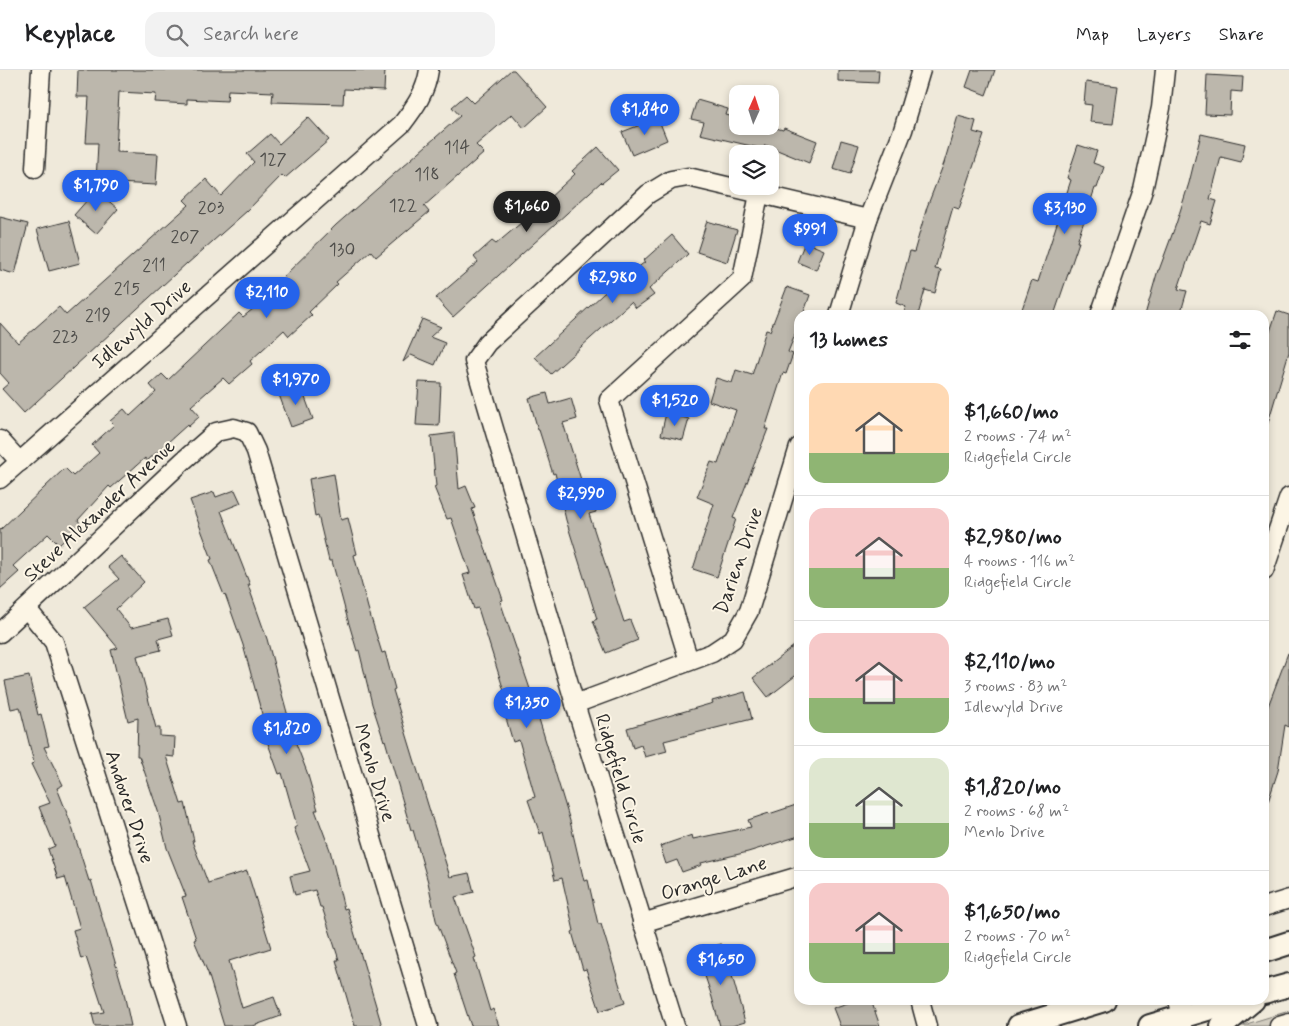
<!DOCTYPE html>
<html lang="en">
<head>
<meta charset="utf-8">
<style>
	body { margin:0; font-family:Mynerve,sans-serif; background:#f2f2f2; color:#202124; height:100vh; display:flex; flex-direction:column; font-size:19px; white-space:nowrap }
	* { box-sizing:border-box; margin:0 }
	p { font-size:16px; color:#757577 }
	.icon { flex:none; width:28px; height:28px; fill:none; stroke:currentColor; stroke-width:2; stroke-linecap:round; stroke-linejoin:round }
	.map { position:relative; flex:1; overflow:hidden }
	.side { position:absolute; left:794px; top:240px; width:475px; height:695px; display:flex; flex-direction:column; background:#fff; border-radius:15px; box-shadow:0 2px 8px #0003 }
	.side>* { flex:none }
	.needle { width:32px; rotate:3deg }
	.buttons { position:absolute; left:729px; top:15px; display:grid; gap:10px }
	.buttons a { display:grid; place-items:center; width:50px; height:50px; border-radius:10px; background:#fff; box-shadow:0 2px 8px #0003; font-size:25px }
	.price { position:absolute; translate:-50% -42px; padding:0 11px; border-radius:18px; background:#2563eb; color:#fff; font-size:16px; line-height:32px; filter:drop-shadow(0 1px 2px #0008) }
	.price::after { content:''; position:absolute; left:50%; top:30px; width:15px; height:11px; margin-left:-8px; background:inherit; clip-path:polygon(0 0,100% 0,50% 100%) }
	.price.selected { background:#222; color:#fff }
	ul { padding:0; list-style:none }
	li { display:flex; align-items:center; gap:15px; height:125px; padding:0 15px }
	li+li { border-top:1px solid #e0e0e0 }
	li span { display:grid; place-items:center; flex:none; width:140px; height:100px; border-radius:15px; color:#555 }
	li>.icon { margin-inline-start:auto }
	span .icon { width:60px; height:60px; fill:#fffc; stroke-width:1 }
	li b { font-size:21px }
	h2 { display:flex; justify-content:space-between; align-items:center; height:60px; padding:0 15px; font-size:21px }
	header { display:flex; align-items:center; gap:30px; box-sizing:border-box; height:70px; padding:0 25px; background:#fff; border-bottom:1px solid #e0e0e0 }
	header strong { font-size:24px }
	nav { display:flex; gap:28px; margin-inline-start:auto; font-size:18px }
	.search { width:350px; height:45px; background:#f2f2f2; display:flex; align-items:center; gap:12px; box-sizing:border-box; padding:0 18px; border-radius:15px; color:#757577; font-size:19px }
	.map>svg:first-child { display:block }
</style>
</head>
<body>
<header>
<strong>Keyplace</strong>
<div class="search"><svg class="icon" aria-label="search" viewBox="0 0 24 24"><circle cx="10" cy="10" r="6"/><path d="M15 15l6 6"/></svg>Search here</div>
<nav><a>Map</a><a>Layers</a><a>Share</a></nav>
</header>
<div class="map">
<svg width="1289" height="956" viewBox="0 0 1289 956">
	<rect width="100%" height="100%" fill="#efe9da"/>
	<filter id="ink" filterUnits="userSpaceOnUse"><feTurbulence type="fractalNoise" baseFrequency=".02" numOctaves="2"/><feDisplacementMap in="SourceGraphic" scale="10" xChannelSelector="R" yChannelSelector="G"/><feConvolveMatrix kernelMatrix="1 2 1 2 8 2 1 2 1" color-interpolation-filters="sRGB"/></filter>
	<g filter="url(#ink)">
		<!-- green -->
		<polygon fill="#d2cdc0" stroke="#7e7c76" points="1289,941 1289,956 1240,956"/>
		<!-- building -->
		<g fill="#bcb7ac" stroke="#2b2b2b">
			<polygon points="78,0 385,0 384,21 344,19 343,34 272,32 273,22 228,20 227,31 187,29 187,34 155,32 156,24 119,22 116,82 158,84 156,115 96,112 98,73 86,73 89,27 77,27"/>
			<polygon points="511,0 514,0 547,37 524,58 512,44 476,75 484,83 424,136 429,142 376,187 371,181 336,212 338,214 309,242 312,245 289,266 284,260 250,291 252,294 229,314 223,308 191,336 200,346 188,357 187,355 147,391 145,388 111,418 109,416 78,450 81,455 59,475 48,464 13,496 19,502 0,519 0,460 65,398 73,406 99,383 92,375 114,355 110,351 124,339 130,346 156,322 150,315 162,304 168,310 239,243 243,247 264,230 259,225 279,208 280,210 336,155 460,46 452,37 466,25 474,33"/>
			<polygon points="838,0 879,0 878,13 838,11"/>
			<polygon points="972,0 995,0 986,25 966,17"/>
			<polygon points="1207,5 1243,7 1242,22 1231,21 1230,45 1205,44"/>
			<polygon points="1086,12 1118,16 1113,54 1090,52 1092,35 1084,34"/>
			<polygon points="697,30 728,39 726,45 738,48 738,56 769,56 783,60 784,58 817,71 809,93 765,75 764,79 700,64 704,52 691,49"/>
			<polygon points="958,46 976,51 973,62 984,65 959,139 953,137 935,199 941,200 935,223 925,220 918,245 903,245 906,237 896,233 910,181 914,182 927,137 944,93"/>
			<polygon points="308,47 329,70 285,108 282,105 247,141 187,194 187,193 24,343 2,319 9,313 0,303 0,253 18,273 59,237 66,245 189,135 184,130 206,109 221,126 254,92 247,84 270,64 279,74"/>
			<polygon points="658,48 667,70 632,85 622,62"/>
			<polygon points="1201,64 1245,74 1241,92 1221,87 1210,129 1217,131 1210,154 1201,151 1178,219 1187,221 1180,245 1145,245 1158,200 1159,200 1176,154 1189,113"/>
			<polygon points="841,70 859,75 850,104 833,99"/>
			<polygon points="1078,75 1097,81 1093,93 1104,97 1097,118 1095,118 1077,172 1079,172 1054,245 1030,245 1021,242 1032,210 1038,212 1071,110 1067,108"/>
			<polygon points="598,77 618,100 602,113 601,112 453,247 436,228 478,192 474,187 492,171 496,174 534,142 575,104 572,101"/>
			<polygon points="96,120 118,139 96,164 74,145"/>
			<polygon points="0,147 28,154 15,204 0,200"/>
			<polygon points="69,151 80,193 49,201 37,159"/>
			<polygon points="707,151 737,160 727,192 697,182"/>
			<polygon points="672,165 688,184 649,219 654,225 636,238 631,232 551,304 535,287 603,224 645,192 643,191"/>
			<polygon points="805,172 824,180 816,200 797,192"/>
			<polygon points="787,217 810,225 803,245 799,245 799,255 788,282 793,284 786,304 783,303 765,359 768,359 733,448 736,449 717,507 693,499 714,434 697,427 711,392 718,394 736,340 709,331 716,308 732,313 736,300 752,305 766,260 770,261"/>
			<polygon points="1277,241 1289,245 1289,282 1267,356 1264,355 1264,279"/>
			<polygon points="422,249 441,257 430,267 445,273 435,295 411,285 403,292"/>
			<polygon points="419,312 441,313 439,356 416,355"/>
			<polygon points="300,314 313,349 291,357 278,322"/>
			<polygon points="547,323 550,334 571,328 577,349 563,353 583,416 590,414 596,442 589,444 624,552 630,550 638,570 606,583 593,551 597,549 566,450 555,403 553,404 539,360 538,360 529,328"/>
			<polygon points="666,343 689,349 683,370 661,365"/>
			<polygon points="454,363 459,419 466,416 475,438 472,439 503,530 500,531 529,616 570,751 584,811 588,810 598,854 601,854 625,933 600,941 586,899 583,900 572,862 574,861 562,808 555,810 543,762 540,764 528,730 535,727 519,670 513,672 503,638 509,637 478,538 474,539 463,505 470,503 451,448 447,449 434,417 436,416 431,366"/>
			<polygon points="334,404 341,450 348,448 357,484 354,485 368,538 382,583 385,582 395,619 393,620 450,807 469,803 474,822 455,827 476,887 474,888 490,941 493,939 499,956 471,956 454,904 456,903 436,850 428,812 413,760 411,760 385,670 384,671 372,634 359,580 357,581 347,547 332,491 329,491 318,445 315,446 309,409"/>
			<polygon points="235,420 241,433 221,441 250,515 248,515 267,569 289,650 287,650 307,702 318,740 315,740 330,780 344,839 347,838 382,956 355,956 336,890 339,890 322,837 320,837 315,820 295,825 290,806 310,801 294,758 297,756 282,703 279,704 266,668 268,666 243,575 225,524 224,525 210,490 212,489 190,430 214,422 216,427"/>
			<polygon points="121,486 144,512 116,539 131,558 168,549 173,565 158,569 161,580 137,586 156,658 160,658 160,666 175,667 174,687 166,686 181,734 185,733 194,771 192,771 208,813 247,801 271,878 229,891 242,938 274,927 281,946 253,956 224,956 208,903 194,870 196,869 182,827 186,826 167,778 158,741 139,686 137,686 138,648 128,651 111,580 118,578 84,537 119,509 108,497"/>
			<polygon points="799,572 799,603 768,627 753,608"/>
			<polygon points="1288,583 1289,583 1289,657 1285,655 1278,701 1267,735 1264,735 1264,647"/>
			<polygon points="29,606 38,645 41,644 49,676 44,677 63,715 57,718 70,751 89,811 91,810 123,919 131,956 95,956 92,944 104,942 86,887 81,889 73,860 80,858 65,807 58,809 48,779 55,776 39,737 50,733 31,694 34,693 20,637 11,639 5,611"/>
			<polygon points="745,622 752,649 664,671 667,681 645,687 641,675 633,678 627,658 713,633 712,631"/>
			<polygon points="799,734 799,766 748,782 701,793 702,795 682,802 677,790 666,794 660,776 692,765 693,769 751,757 748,750 769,743 769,744"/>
			<polygon points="721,874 733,909 745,952 732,956 720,956 711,924 697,882"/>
			<polygon points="856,930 871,930 880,956 840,956 833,938"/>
		</g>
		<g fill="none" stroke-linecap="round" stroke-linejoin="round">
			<!-- minor casing -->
			<g stroke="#2b2b2b" stroke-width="21">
				<g id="minor">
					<polyline points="35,98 41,0"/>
					<polyline points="839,245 868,149 903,60 921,0"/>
					<polyline points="1100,245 1143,120 1161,38 1165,0"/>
					<polyline points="0,370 20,392"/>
					<path d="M0 409 402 54C415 37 426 22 429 0"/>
					<polyline points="1264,501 1289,427"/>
					<polyline points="27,539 54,572 177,956"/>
					<polyline points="0,563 183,391 216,362 234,358 247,362 256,381 428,956"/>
					<polyline points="689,591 609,330 742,209 759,124"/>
					<polyline points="575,634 712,583 733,569 749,541 799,377"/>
					<polyline points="1264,837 1289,829"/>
					<polyline points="642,853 799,806"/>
					<polyline points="920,930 927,956"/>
					<polyline points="1178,930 1182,946 1182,956"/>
					<polyline points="675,956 575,634 474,291 487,273 648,124 671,110 688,107 868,149"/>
					<polyline points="1279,956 1289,953"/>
				</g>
			</g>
			<!-- major casing -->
			<g stroke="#2b2b2b" stroke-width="26">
				<g id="major">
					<polyline points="1264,881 1289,873"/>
					<polyline points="1264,922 1289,915"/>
					<polyline points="1019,956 1104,930"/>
					<polyline points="1150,956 1238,930"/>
					<polyline points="1222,956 1253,930"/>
				</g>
			</g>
			<!-- minor -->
			<use href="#minor" stroke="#fcf5e5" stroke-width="18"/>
			<!-- major -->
			<use href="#major" stroke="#fcf5e5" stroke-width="22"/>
		</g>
	</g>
	<g text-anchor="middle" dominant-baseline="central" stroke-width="4" stroke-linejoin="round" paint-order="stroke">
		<!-- number labels -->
		<g font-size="18" fill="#4f4e4b">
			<text x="457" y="78">114</text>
			<text x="273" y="90">127</text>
			<text x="427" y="105">118</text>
			<text x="403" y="136">122</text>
			<text x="211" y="138">203</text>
			<text x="185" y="167">207</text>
			<text x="342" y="180">130</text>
			<text x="154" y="196">211</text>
			<text x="127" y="219">215</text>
			<text x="98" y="246">219</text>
			<text x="65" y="267">223</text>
		</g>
		<!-- street labels -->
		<g font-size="20" fill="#2b2b2b" stroke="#fcf5e5">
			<text transform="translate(142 255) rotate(-41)">Idlewyld Drive</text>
			<text transform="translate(100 441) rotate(-43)">Steve Alexander Avenue</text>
			<text transform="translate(739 491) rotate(-71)">Darien Drive</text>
			<text transform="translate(374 703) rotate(73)">Menlo Drive</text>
			<text transform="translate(620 709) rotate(73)">Ridgefield Circle</text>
			<text transform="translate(129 737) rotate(72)">Andover Drive</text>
			<text transform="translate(714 809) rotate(-17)">Orange Lane</text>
		</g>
	</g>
</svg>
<div class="buttons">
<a><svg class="needle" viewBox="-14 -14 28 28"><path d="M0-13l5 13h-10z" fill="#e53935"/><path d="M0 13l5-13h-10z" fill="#757577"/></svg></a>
<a><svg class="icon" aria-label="layers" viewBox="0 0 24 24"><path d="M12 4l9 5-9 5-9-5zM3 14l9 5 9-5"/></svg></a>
</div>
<b class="price" style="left:645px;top:66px">$1,840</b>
<b class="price" style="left:96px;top:142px">$1,790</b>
<b class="price selected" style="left:527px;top:163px">$1,660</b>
<b class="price" style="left:1065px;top:165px">$3,130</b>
<b class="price" style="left:810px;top:186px">$991</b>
<b class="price" style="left:613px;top:234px">$2,980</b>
<b class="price" style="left:267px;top:249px">$2,110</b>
<b class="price" style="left:296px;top:336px">$1,970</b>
<b class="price" style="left:675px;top:357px">$1,520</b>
<b class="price" style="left:581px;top:450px">$2,990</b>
<b class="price" style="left:527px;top:659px">$1,350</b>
<b class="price" style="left:287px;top:685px">$1,820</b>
<b class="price" style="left:721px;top:916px">$1,650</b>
<section class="side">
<h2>13 homes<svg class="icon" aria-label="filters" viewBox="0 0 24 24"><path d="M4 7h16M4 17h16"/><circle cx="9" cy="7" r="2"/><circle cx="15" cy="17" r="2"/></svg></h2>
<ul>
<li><span style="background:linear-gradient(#ffd9b3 70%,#8fb573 0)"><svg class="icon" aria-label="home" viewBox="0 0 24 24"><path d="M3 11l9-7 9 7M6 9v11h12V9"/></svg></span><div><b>$1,660/mo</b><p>2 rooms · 74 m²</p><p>Ridgefield Circle</p></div></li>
<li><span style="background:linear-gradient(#f6c9c9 60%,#8fb573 0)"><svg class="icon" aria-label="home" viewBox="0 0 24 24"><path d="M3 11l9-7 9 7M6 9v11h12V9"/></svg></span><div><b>$2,980/mo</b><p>4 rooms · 116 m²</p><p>Ridgefield Circle</p></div></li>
<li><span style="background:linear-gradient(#f6c9c9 65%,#8fb573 0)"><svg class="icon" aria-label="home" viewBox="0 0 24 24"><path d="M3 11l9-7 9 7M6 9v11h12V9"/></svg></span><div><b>$2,110/mo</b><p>3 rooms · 83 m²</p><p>Idlewyld Drive</p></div></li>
<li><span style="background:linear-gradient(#dfe7d0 65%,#8fb573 0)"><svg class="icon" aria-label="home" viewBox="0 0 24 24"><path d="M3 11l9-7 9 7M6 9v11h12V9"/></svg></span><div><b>$1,820/mo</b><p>2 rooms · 68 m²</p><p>Menlo Drive</p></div></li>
<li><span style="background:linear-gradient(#f6c9c9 60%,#8fb573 0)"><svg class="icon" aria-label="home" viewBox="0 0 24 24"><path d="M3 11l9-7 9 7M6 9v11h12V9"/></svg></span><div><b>$1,650/mo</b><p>2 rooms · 70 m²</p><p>Ridgefield Circle</p></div></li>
</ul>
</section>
</div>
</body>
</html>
